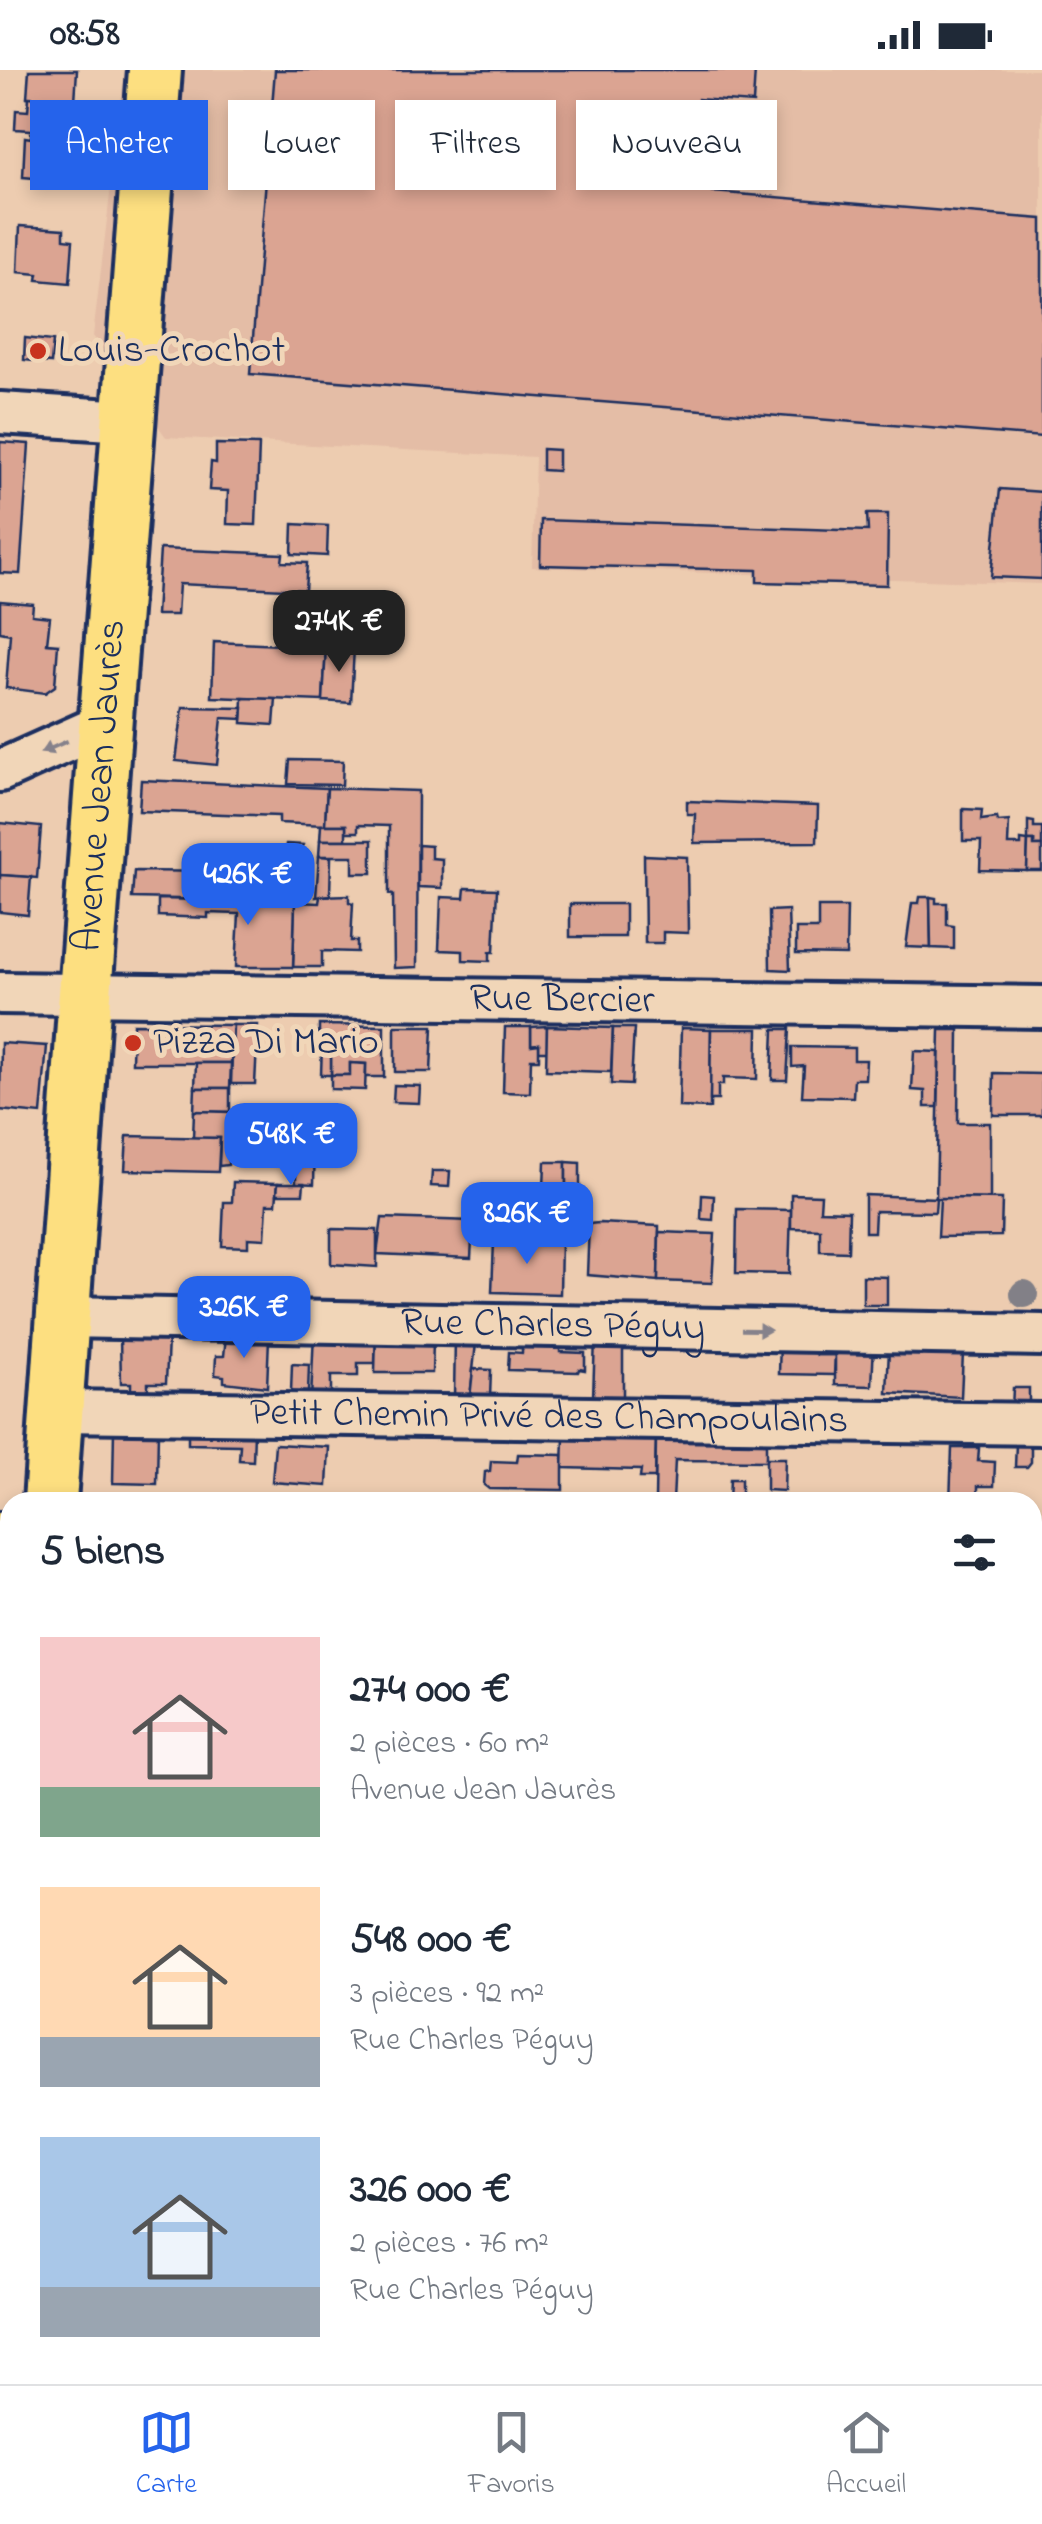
<!DOCTYPE html>
<html lang="fr">
<head>
<meta charset="utf-8">
<style>
	body { margin:0; font-family:"Indie Flower",sans-serif; background:#f6f6f7; color:#1f2937; height:100vh; display:flex; flex-direction:column; font-size:38px; white-space:nowrap }
	* { box-sizing:border-box; margin:0 }
	p { font-size:32px; color:#747a83 }
	.icon { flex:none; width:55px; height:55px; fill:none; stroke:currentColor; stroke-width:2; stroke-linecap:round; stroke-linejoin:round }
	.map { position:relative; flex:1; overflow:hidden }
	.sheet { position:absolute; left:0px; top:1422px; width:1042px; height:892px; display:flex; flex-direction:column; background:#fff; border-radius:30px 30px 0 0; box-shadow:0 5px 15px #0003 }
	.sheet>* { flex:none }
	.guide { position:absolute; left:30px; top:30px; width:982px; height:90px; display:flex; gap:20px }
	.price { position:absolute; translate:-50% -85px; padding:0 22px; border-radius:20px; background:#2563eb; color:#fff; font-size:32px; line-height:65px; filter:drop-shadow(0 2px 5px #0008) }
	.price::after { content:''; position:absolute; left:50%; top:60px; width:30px; height:22px; margin-left:-15px; background:inherit; clip-path:polygon(0 0,100% 0,50% 100%) }
	.price.selected { background:#222; color:#fff }
	ul { padding:0; list-style:none }
	li { display:flex; align-items:center; gap:30px; height:250px; padding:0 40px }
	li span { display:grid; place-items:center; flex:none; width:280px; height:200px; border-radius:0px; color:#555 }
	li>.icon { margin-inline-start:auto }
	span .icon { width:120px; height:120px; fill:#fffc; stroke-width:1 }
	li b { font-size:42px }
	h2 { display:flex; justify-content:space-between; align-items:center; height:120px; padding:0 40px; font-size:42px }
	.pill { padding:0 35px; border-radius:0px; background:#fff; box-shadow:0 5px 15px #0003; font-size:35px; line-height:90px }
	.pill.selected { background:#2563eb; color:#fff }
	.status { display:flex; justify-content:space-between; align-items:center; height:70px; padding:0 50px; background:#fff; direction:ltr }
	.status svg { height:28px; fill:currentColor }
	.dock { display:flex; justify-content:space-around; align-items:center; height:140px; border-top:2px solid #e0e1e3; background:#fff; font-size:28px; color:#747a83 }
	.dock a { display:grid; justify-items:center; gap:5px }
	.dock .selected { color:#2563eb }
	.map>svg:first-child { display:block }
</style>
</head>
<body>
<div class="status"><b>08:58</b><svg viewBox="0 0 49 12"><path d="M0 12V9h3v3zM5 12V6h3v6zM10 12V3h3v9zM15 12V0h3v12zM26 1h20v11H26zM47 4h2v5h-2z"/></svg></div>
<div class="map">
<svg width="1042" height="2314" viewBox="0 0 1042 2314">
	<rect width="100%" height="100%" fill="#edccb0"/>
	<filter id="ink" filterUnits="userSpaceOnUse"><feTurbulence type="fractalNoise" baseFrequency=".01" numOctaves="2"/><feDisplacementMap in="SourceGraphic" scale="20" xChannelSelector="R" yChannelSelector="G"/><feConvolveMatrix kernelMatrix="1 2 1 2 8 2 1 2 1" color-interpolation-filters="sRGB"/></filter>
	<g filter="url(#ink)">
		<!-- built -->
		<polygon fill="#e4bda6" points="125,0 1042,0 1042,514 532,497 535,387 166,367 93,266"/>
		<!-- building -->
		<g fill="#dba492" stroke="#1b2f5e" stroke-width="2.5">
			<polygon points="29,0 77,0 75,31 27,27"/>
			<polygon points="275,0 755,0 753,33 698,29 689,120 1042,149 1042,367 250,304"/>
			<polygon points="29,27 75,31 69,111 23,107 25,67 31,68 31,60 15,59 16,40 28,41"/>
			<polygon points="20,156 64,159 64,169 73,170 70,213 37,210 38,204 18,202"/>
			<polygon points="25,268 53,271 51,293 24,290"/>
			<polygon points="0,372 29,374 20,504 0,503"/>
			<polygon points="216,374 259,375 256,455 227,454 228,421 209,420 211,392 216,393"/>
			<polygon points="542,379 558,380 558,401 542,400"/>
			<polygon points="1000,419 1042,422 1042,509 991,507"/>
			<polygon points="867,444 888,444 887,515 757,512 757,500 540,495 541,450 868,461"/>
			<polygon points="293,454 328,456 327,486 292,484"/>
			<polygon points="160,479 283,484 282,492 307,493 305,520 179,514 177,545 156,545"/>
			<polygon points="0,531 33,534 32,545 50,547 47,573 58,574 55,616 45,623 6,618 10,564 0,562"/>
			<polygon points="214,572 326,577 323,631 212,627"/>
			<polygon points="326,577 354,578 351,633 323,631"/>
			<polygon points="243,628 276,629 274,655 242,653"/>
			<polygon points="183,637 243,638 242,649 222,648 217,695 176,691"/>
			<polygon points="290,690 343,691 342,715 288,714"/>
			<polygon points="141,710 327,718 325,755 279,753 279,746 139,741"/>
			<polygon points="327,718 418,721 417,897 394,898 393,825 389,824 389,756 358,755 358,762 346,762 346,755 325,755"/>
			<polygon points="687,731 818,736 817,772 694,773 695,744 687,744"/>
			<polygon points="963,739 982,740 981,750 997,748 998,752 1009,751 1008,775 1021,775 1021,770 1028,771 1027,801 980,800 981,771 963,771"/>
			<polygon points="1028,751 1034,752 1034,757 1042,757 1042,776 1034,776 1034,771 1028,771"/>
			<polygon points="0,753 41,757 37,808 0,805"/>
			<polygon points="321,755 346,755 346,770 320,770"/>
			<polygon points="320,770 372,770 372,803 353,803 353,786 319,786"/>
			<polygon points="1028,771 1034,771 1034,776 1042,776 1042,801 1027,801"/>
			<polygon points="286,774 303,775 301,800 309,801 307,817 300,816 299,834 238,831 239,812 259,813 262,780 285,781"/>
			<polygon points="418,775 431,776 431,788 442,789 442,818 418,817"/>
			<polygon points="644,785 687,787 688,863 663,862 663,873 645,873"/>
			<polygon points="319,786 331,787 330,825 316,827"/>
			<polygon points="134,801 225,802 224,830 132,828"/>
			<polygon points="225,802 237,803 235,831 224,830"/>
			<polygon points="0,805 31,807 28,845 0,842"/>
			<polygon points="465,818 497,819 494,882 490,882 490,891 463,890 463,881 439,880 441,827 464,828"/>
			<polygon points="349,825 349,832 353,833 351,871 357,871 357,882 322,881 322,897 293,897 295,832 319,833 320,826"/>
			<polygon points="920,827 930,827 931,878 906,877 912,833 919,833"/>
			<polygon points="930,827 936,828 936,833 947,833 947,855 954,856 954,879 931,878"/>
			<polygon points="158,829 295,832 293,897 236,897 239,844 208,843 208,848 158,846"/>
			<rect x="570" y="834" width="55" height="33"/>
			<polygon points="818,837 847,837 846,885 796,884 796,859 818,859"/>
			<polygon points="788,840 790,900 770,899 769,841"/>
			<polygon points="133,954 233,955 231,993 132,993"/>
			<polygon points="233,955 258,955 255,1014 231,1014"/>
			<polygon points="319,955 384,956 384,1007 366,1007 366,994 350,993 350,1005 331,1005 331,974 319,974"/>
			<polygon points="395,956 433,956 431,1002 395,1002"/>
			<polygon points="547,956 547,981 539,981 539,974 531,975 531,957"/>
			<polygon points="547,956 613,958 611,1002 546,1000"/>
			<polygon points="505,957 531,957 531,975 539,974 539,989 531,989 530,1023 503,1022"/>
			<polygon points="613,958 634,958 631,1015 611,1014"/>
			<polygon points="681,958 711,959 710,1038 679,1037"/>
			<polygon points="711,959 758,959 757,1009 723,1008 723,1015 718,1015 718,1030 710,1030"/>
			<polygon points="774,959 790,959 787,1010 772,1010"/>
			<polygon points="940,960 959,960 958,1053 990,1053 990,1129 936,1128"/>
			<polygon points="1,973 47,976 41,1044 0,1040"/>
			<polygon points="322,974 331,974 331,1005 321,1005"/>
			<polygon points="792,977 854,978 854,990 866,990 865,1009 854,1009 853,1027 802,1026 804,996 792,997"/>
			<polygon points="914,981 939,982 938,1037 925,1037 925,1021 912,1020"/>
			<polygon points="196,993 231,993 230,1018 195,1018"/>
			<polygon points="350,993 366,994 365,1020 331,1019 331,1005 350,1005"/>
			<polygon points="994,1003 1042,1004 1042,1045 993,1045"/>
			<polygon points="394,1015 420,1016 419,1033 393,1032"/>
			<polygon points="195,1018 230,1018 230,1042 194,1041"/>
			<polygon points="194,1041 230,1042 228,1095 219,1096 220,1068 193,1068"/>
			<polygon points="127,1066 220,1068 218,1102 125,1100"/>
			<polygon points="315,1072 314,1114 296,1113 296,1073"/>
			<polygon points="545,1092 566,1092 566,1119 544,1118"/>
			<polygon points="566,1092 580,1093 580,1119 566,1119"/>
			<polygon points="432,1101 450,1101 449,1117 431,1116"/>
			<polygon points="233,1112 278,1113 276,1134 267,1134 265,1169 248,1168 248,1177 222,1176 224,1132 232,1132"/>
			<polygon points="278,1113 304,1113 303,1124 277,1124"/>
			<polygon points="791,1124 821,1125 820,1140 849,1141 848,1182 820,1181 820,1159 791,1158"/>
			<polygon points="702,1125 714,1126 713,1150 701,1149"/>
			<polygon points="865,1125 936,1128 935,1142 875,1141 874,1162 865,1162"/>
			<polygon points="940,1128 1002,1129 1001,1166 938,1167"/>
			<polygon points="737,1139 791,1140 789,1204 736,1203"/>
			<polygon points="382,1148 473,1151 471,1188 377,1184"/>
			<polygon points="599,1153 659,1156 658,1211 587,1205 589,1154"/>
			<polygon points="331,1159 377,1160 377,1197 331,1194"/>
			<polygon points="659,1162 715,1164 712,1213 658,1211"/>
			<polygon points="494,1171 561,1171 560,1224 492,1222"/>
			<polygon points="863,1206 887,1207 887,1235 863,1235"/>
			<polygon points="314,1262 376,1263 375,1293 358,1293 358,1306 331,1306 331,1330 311,1330"/>
			<polygon points="376,1263 433,1272 432,1303 375,1303"/>
			<polygon points="477,1264 470,1328 454,1328 455,1265"/>
			<polygon points="226,1266 269,1268 267,1317 224,1312 224,1306 215,1305 216,1286 224,1286"/>
			<polygon points="120,1267 168,1269 166,1313 148,1313 148,1321 131,1321 131,1313 121,1313"/>
			<polygon points="595,1267 623,1267 623,1329 593,1328"/>
			<polygon points="522,1270 560,1272 560,1282 585,1283 585,1300 579,1299 578,1302 508,1300 509,1282 522,1283"/>
			<polygon points="780,1270 817,1271 817,1285 835,1285 834,1305 779,1304"/>
			<polygon points="817,1271 874,1273 872,1316 835,1315 835,1285 817,1285"/>
			<polygon points="889,1279 963,1283 961,1327 887,1323"/>
			<polygon points="292,1294 309,1295 308,1323 291,1322"/>
			<polygon points="473,1299 491,1300 490,1328 470,1328"/>
			<polygon points="1013,1318 1029,1318 1029,1339 1012,1339"/>
			<polygon points="114,1359 158,1360 157,1414 113,1413"/>
			<polygon points="188,1360 254,1362 253,1391 239,1390 240,1375 188,1374"/>
			<polygon points="564,1366 656,1367 655,1408 640,1408 641,1400 563,1398"/>
			<polygon points="656,1367 766,1369 766,1391 675,1390 673,1432 655,1432"/>
			<polygon points="1016,1373 1031,1373 1031,1392 1027,1397 1015,1397"/>
			<polygon points="275,1374 329,1377 327,1416 272,1412"/>
			<polygon points="952,1378 979,1378 978,1391 995,1392 994,1416 978,1416 978,1432 950,1432"/>
			<polygon points="518,1384 563,1385 563,1420 489,1419 484,1415 485,1402 490,1401 491,1391 517,1392"/>
			<polygon points="766,1388 785,1388 784,1421 766,1420"/>
			<polygon points="730,1409 741,1409 741,1432 729,1432"/>
			<polygon points="1042,1600 1042,1641 1032,1641 1032,1601"/>
			<polygon points="1032,1839 1042,1839 1037,1886 1040,1885 1039,1898 1042,1898 1042,1920 1032,1919"/>
			<polygon points="418,2305 480,2305 478,2310 486,2314 414,2314"/>
			<polygon points="619,2305 759,2305 759,2310 769,2310 769,2314 618,2314"/>
		</g>
		<g fill="none" stroke-linecap="round" stroke-linejoin="round">
			<!-- minor casing -->
			<g stroke="#1b2f5e" stroke-width="48">
				<g id="minor">
					<polyline points="0,343 128,351"/>
					<polyline points="0,701 107,653"/>
					<path id="s1" d="M0 923 1042 937"/>
					<path id="s2" d="M63 1247 1042 1265"/>
					<path id="s3" d="M57 1341 1042 1354"/>
					<polyline points="0,1673 10,1673"/>
					<polyline points="1032,1779 1042,1777"/>
					<polyline points="0,2171 10,2163"/>
					<polyline points="873,2314 874,2305"/>
				</g>
			</g>
			<!-- major casing -->
			<g stroke="#1b2f5e" stroke-width="60">
				<g id="major">
					<path id="s4" d="M50 1432 85 924 155 0"/>
					<polyline points="0,1469 10,1469"/>
					<polyline points="1032,1492 1042,1496"/>
					<polyline points="0,1911 10,1835"/>
					<polyline points="0,2230 10,2234"/>
					<polyline points="178,2305 200,2314"/>
				</g>
			</g>
			<!-- minor -->
			<use href="#minor" stroke="#f1d6b8" stroke-width="40"/>
			<!-- major -->
			<use href="#major" stroke="#fddf80" stroke-width="52"/>
		</g>
		<!-- trees -->
		<circle fill="#828087" cx="1024" cy="1224" r="14"/>
		<!-- one-way arrows -->
		<defs><path id="oneway-solid" d="M-6-.8H1V-3.2L6.5 0L1 3.2V.8H-6Z" transform="scale(2.5)"/></defs>
		<g fill="#86828b">
			<use href="#oneway-solid" transform="translate(54 677) rotate(156)"/>
			<use href="#oneway-solid" transform="translate(756 1260) rotate(1)"/>
		</g>
	</g>
	<!-- markers -->
	<g fill="#c8321e" stroke="#f1d6b8" stroke-width="4">
		<circle cx="38" cy="281" r="10"/>
		<circle cx="133" cy="973" r="10"/>
	</g>
	<g text-anchor="middle" dominant-baseline="central" stroke-width="10" stroke-linejoin="round" paint-order="stroke">
		<!-- poi labels -->
		<g font-size="40" fill="#1b2f5e" stroke="#f1d6b8" text-anchor="start">
			<text x="58" y="281">Louis-Crochot</text>
			<text x="153" y="973">Pizza Di Mario</text>
		</g>
		<!-- street labels -->
		<g font-size="40" fill="#1b2f5e" stroke="#f1d6b8">
			<text stroke="none"><textPath href="#s4" startOffset="718">Avenue Jean Jaurès</textPath></text>
			<text stroke="none"><textPath href="#s1" startOffset="562">Rue Bercier</textPath></text>
			<text stroke="none"><textPath href="#s2" startOffset="490">Rue Charles Péguy</textPath></text>
			<text stroke="none"><textPath href="#s3" startOffset="492">Petit Chemin Privé des Champoulains</textPath></text>
		</g>
	</g>
</svg>
<b class="price selected" style="left:339px;top:605px">274K €</b>
<b class="price" style="left:248px;top:858px">426K €</b>
<b class="price" style="left:291px;top:1118px">548K €</b>
<b class="price" style="left:527px;top:1197px">826K €</b>
<b class="price" style="left:244px;top:1291px">326K €</b>
<div class="guide">
<a class="pill selected">Acheter</a>
<a class="pill">Louer</a>
<a class="pill">Filtres</a>
<a class="pill">Nouveau</a>
</div>
<section class="sheet">
<h2>5 biens<svg class="icon" aria-label="filters" viewBox="0 0 24 24"><path d="M4 7h16M4 17h16"/><circle cx="9" cy="7" r="2"/><circle cx="15" cy="17" r="2"/></svg></h2>
<ul>
<li><span style="background:linear-gradient(#f6c9c9 75%,#7fa58c 0)"><svg class="icon" aria-label="home" viewBox="0 0 24 24"><path d="M3 11l9-7 9 7M6 9v11h12V9"/></svg></span><div><b>274 000 €</b><p>2 pièces · 60 m²</p><p>Avenue Jean Jaurès</p></div></li>
<li><span style="background:linear-gradient(#ffd9b3 75%,#9aa5b1 0)"><svg class="icon" aria-label="home" viewBox="0 0 24 24"><path d="M3 11l9-7 9 7M6 9v11h12V9"/></svg></span><div><b>548 000 €</b><p>3 pièces · 92 m²</p><p>Rue Charles Péguy</p></div></li>
<li><span style="background:linear-gradient(#a9c7e8 75%,#9aa5b1 0)"><svg class="icon" aria-label="home" viewBox="0 0 24 24"><path d="M3 11l9-7 9 7M6 9v11h12V9"/></svg></span><div><b>326 000 €</b><p>2 pièces · 76 m²</p><p>Rue Charles Péguy</p></div></li>
</ul>
</section>
</div>
<nav class="dock">
<a class="selected"><svg class="icon" aria-label="map" viewBox="0 0 24 24"><path d="M3 6l6-2 6 2 6-2v14l-6 2-6-2-6 2zM9 4v14M15 6v14"/></svg>Carte</a>
<a><svg class="icon" aria-label="saved" viewBox="0 0 24 24"><path d="M7 4h10v16l-5-4-5 4z"/></svg>Favoris</a>
<a><svg class="icon" aria-label="home" viewBox="0 0 24 24"><path d="M3 11l9-7 9 7M6 9v11h12V9"/></svg>Accueil</a>
</nav>
</body>
</html>
